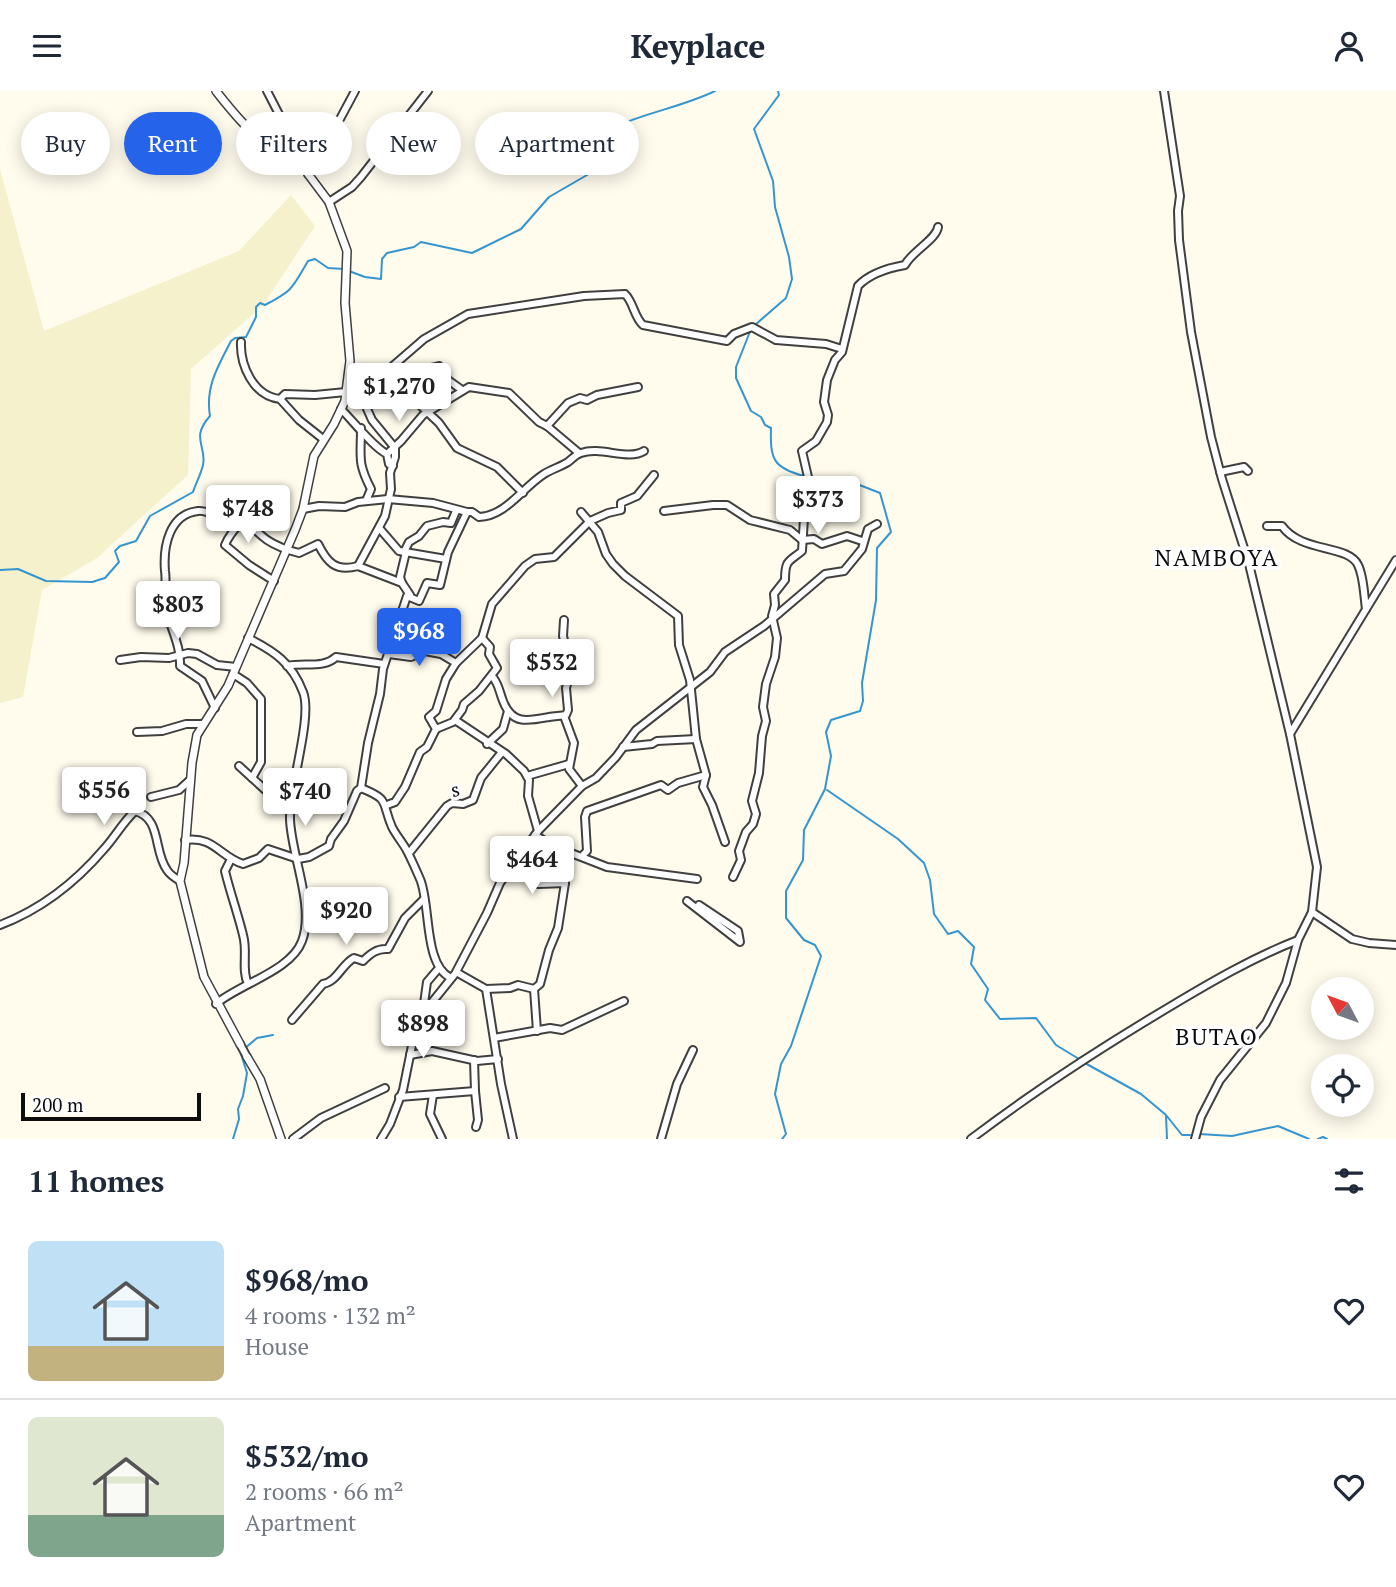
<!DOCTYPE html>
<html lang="en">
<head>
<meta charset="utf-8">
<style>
	body { margin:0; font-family:"PT Serif",serif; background:#f2f2f3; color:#1f2937; height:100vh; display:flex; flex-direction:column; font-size:26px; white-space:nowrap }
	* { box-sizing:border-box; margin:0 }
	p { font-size:23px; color:#747a83 }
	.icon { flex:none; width:38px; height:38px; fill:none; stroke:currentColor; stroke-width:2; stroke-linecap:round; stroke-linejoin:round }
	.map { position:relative; height:1048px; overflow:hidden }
	.side { display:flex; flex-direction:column; background:#fff; flex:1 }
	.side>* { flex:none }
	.top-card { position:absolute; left:21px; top:21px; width:700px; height:63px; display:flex; gap:14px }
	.needle { width:46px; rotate:311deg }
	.tools { position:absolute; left:1311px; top:886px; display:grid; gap:14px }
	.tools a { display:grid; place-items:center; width:63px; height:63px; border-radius:50%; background:#fff; box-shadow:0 4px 18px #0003; font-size:35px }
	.scale { position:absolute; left:21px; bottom:18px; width:180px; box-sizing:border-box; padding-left:7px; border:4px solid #0d0d0d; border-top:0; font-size:19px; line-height:24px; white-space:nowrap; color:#0d0d0d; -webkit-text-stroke:5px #fff; paint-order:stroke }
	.price { position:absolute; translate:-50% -60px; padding:0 16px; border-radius:7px; background:#fff; color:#222; font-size:23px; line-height:46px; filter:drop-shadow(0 2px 4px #0008) }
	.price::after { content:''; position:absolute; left:50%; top:42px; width:21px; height:16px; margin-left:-10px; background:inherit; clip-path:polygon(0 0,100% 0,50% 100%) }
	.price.on { background:#2563eb; color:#fff }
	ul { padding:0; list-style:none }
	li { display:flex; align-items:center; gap:21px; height:175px; padding:0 28px }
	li+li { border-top:2px solid #e0e1e3 }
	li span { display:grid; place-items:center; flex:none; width:196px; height:140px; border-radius:10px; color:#555 }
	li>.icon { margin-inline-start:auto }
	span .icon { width:84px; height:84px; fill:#fffc; stroke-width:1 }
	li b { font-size:30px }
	h2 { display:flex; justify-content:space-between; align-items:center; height:84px; padding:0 28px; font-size:30px }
	.pill { padding:0 24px; border-radius:32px; background:#fff; box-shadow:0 4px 18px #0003; font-size:24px; line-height:63px }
	.pill.on { background:#2563eb; color:#fff }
	header { display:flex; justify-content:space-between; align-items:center; height:91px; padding:0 28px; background:#fff; font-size:32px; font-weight:600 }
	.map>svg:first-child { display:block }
</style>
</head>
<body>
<header><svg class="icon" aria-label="menu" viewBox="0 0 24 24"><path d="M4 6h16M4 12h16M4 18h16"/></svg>Keyplace<svg class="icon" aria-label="person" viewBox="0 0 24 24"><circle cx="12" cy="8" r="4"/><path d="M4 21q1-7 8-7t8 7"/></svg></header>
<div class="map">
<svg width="1396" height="1048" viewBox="0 0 1396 1048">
	<rect width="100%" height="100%" fill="#fffbed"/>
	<!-- farmland -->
	<polygon fill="#f5f1cc" points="0,78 44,240 239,160 291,104 315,135 263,214 191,278 188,384 97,467 42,499 23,606 0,612"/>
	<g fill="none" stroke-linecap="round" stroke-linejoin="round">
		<!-- stream -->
		<g stroke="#3595d1" stroke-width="2">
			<path d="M349 180 365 186 381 188 382 168 387 162 414 156 421 151 472 162 521 138 549 106 594 80 615 51 624 32C654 20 686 14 715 0"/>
			<polyline points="755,234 786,207 792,188 789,166 775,116 773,90 754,38 779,4 778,0"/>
			<path d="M751 238 736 276V287L751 320 761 326 765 334 771 337C770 368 773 377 804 385"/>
			<path d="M0 479 18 478 46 490 92 491 105 487 119 471 115 460 120 455 136 450 150 425 193 401C196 392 201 383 203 374 207 355 190 347 210 325 205 296 218 275 231 250L235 247 246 246 256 226V216L260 212 265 214C294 199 292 197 308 170L315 168 328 177 344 178"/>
			<polyline points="827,699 898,748 924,772 930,789 934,823 948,843 958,840 974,856 971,873 988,898 985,909 1000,928 1036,927 1056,954 1079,968"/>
			<polyline points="244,958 257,947 273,944"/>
			<polyline points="1083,971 1141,1003 1166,1024 1182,1044 1190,1044"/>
			<polyline points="1166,1025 1167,1048"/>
			<polyline points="1199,1043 1232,1045 1278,1035 1309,1048"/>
			<polyline points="233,1048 239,1028 238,1018 243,1005 247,982 241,963"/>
			<polyline points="782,1048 786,1043 775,1003 781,973 791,955 821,865 815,854 804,849 786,827 786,800 803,769 804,739 825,698 831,665 826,641 831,629 860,620 863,610 862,592 876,509 877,457 891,441 880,402 857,393 810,386"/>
			<polyline points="1318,1048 1323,1046 1327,1048"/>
		</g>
		<!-- minor casing -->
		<g stroke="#404040" stroke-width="10">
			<g id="minor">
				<polyline points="267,0 301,66"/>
				<polyline points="1164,0 1180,105 1178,120 1179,149 1191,241 1211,346 1222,388 1249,473 1290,643 1317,776 1312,821 1298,849 1286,892 1266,932 1220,989 1201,1026 1195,1048"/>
				<polyline points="308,83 326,43 340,28 355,0"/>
				<polyline points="329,111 352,96 361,86 428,0"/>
				<path d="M241 251C240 274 253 305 280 308L299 329 323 348"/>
				<polyline points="387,280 411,301 420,314 439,332 457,357 497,376 523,402"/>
				<polyline points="397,289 410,282 439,275 448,289 462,299"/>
				<polyline points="356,303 364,311 372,329 395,357 395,366 390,382 391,398 385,425 358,475"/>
				<polyline points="280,308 285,303 315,304 346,301"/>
				<path d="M345 310 387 280 424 248 468 223 584 205 625 203C634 212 634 226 643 234L727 250 734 243 752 236 776 249 826 253 842 258"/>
				<path d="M341 318C353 330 374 357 387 363L389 373 393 375"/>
				<polyline points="547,335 568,312 580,307 587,309 597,304 638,296"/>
				<path d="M361 337C361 366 357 371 371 398L366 410"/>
				<polyline points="387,363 401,350 423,324 469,296 509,302 539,331 547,335 579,362"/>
				<polyline points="1220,381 1244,376 1248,380"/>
				<path d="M263 415C249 422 231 439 225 454L249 474 274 490"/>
				<polyline points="303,418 319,415 345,416 358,411 388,408 433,412 467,421"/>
				<polyline points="664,420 713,414 727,414 750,429 790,439 802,449 814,448 822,453 847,445 862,450"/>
				<polyline points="581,421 598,441 606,463 613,473 625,485 678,525 679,554 690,589 696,648 706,684 703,696 712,714 725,751"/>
				<path d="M1267 435H1282C1301 462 1348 453 1358 474 1364 486 1364 505 1366 518"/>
				<polyline points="380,438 399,460 446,468"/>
				<polyline points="404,461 409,451 419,445 427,435 443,431 451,432 456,420"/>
				<polyline points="402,492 400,486 406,461"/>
				<polyline points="389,563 411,566 425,560 441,563 456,572"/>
				<polyline points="120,569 141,566 169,567 188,562 197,563 217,574 236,576"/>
				<path d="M287 575C304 571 323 578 336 566L384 573"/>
				<polyline points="233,583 247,592 261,608 261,671 252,687"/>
				<path d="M492 585C499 593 499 600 503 610 512 634 528 630 549 626 555 625 560 625 566 624L568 619 566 597 571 579 563 545 564 529"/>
				<path d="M215 617 202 590 180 575C181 554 170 537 166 517 163 504 167 492 165 480 163 456 169 423 198 420 203 419 213 423 219 425L234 417C258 441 263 453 299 462L318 453C327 471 335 481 358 475L402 492 410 504"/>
				<polyline points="564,625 574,652 569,678 582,695"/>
				<polyline points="455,629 506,663 524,680 529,689 528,705 538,740"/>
				<polyline points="436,638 453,631 462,619 464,613 479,600 497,577 489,563 490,556 482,547"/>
				<polyline points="137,641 162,640 186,633 203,633"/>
				<polyline points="1290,643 1396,469"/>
				<polyline points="487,653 503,638 508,620"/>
				<polyline points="623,656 652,653 657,650 696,648"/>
				<polyline points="239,675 273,706 292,705"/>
				<polyline points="527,685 569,673"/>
				<path d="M361 697C391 709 381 711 392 736 396 744 402 751 406 758 411 767 416 779 420 788 431 813 423 874 451 887"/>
				<polyline points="151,706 179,699 190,689"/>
				<polyline points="387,714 395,711 405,696 420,661 427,656 436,638 429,626 436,620 446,588 456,572 482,547 492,513 525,475 535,468 554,466 590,430 608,422 621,419 621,412 637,405 654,384"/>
				<polyline points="535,744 553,755 607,776 697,788"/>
				<path d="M185 749C214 745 219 765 243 773L259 767 268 758 298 768 309 766 329 755 331 748 344 730 357 700 361 697 368 652 380 603 383 578 407 505 419 510 427 492 440 494 448 461 467 421H472L479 426C506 425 522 397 544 383 552 378 560 376 568 371 572 368 575 364 581 362 601 355 628 370 644 360"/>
				<polyline points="409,762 447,715 452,712 463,713 473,709 481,687 502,661"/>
				<polyline points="582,765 587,760 585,726 587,720 661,694 668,699 678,692 706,684"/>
				<path d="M231 768 225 780C230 801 238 823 243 844 248 861 241 878 248 893"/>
				<polyline points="510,777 538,793 565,792"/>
				<path d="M733 786 741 769 739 760 746 741 753 733 756 723 752 710 759 682 762 645 766 630 763 616 766 593 775 566 777 547 772 525 775 514 774 503 785 489C785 468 789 471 802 460L804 427 811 410V404L806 395 808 386 802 360 816 350 827 331 828 324 824 311 827 289 835 269 842 261 858 195C870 182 888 177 905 174 912 160 936 149 938 136"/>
				<polyline points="687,810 740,851 738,840 699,814"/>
				<polyline points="1312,821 1352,848 1369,852 1396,854"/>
				<path d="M0 834C42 818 75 792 104 758 115 746 123 731 135 720 162 727 153 760 167 779 170 784 175 787 180 790"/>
				<polyline points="486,898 501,993 513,1048"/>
				<polyline points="534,898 518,894 510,897 486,898 456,881 487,822 500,792 538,740 582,695 596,687 616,666 636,639 710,581 725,561 764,535 825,483 844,480 862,458 868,438 877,433"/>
				<path d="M216 913C239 893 291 880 302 850 315 815 291 764 290 728 289 696 313 626 303 601 292 572 274 560 248 547"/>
				<polyline points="423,920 427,891 439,877"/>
				<path d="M292 929 323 893C337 891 342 873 354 867L363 870C370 863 377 857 388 858L405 827 424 808"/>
				<polyline points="537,940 534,898 540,893 549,859 558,837 565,792 561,758"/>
				<polyline points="494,947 550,937 562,939 624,910"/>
				<polyline points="240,953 247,966"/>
				<polyline points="410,964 432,960 477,970 498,968"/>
				<polyline points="475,1000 478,1029 476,1036"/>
				<polyline points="433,1004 430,1023 442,1048"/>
				<polyline points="399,1006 475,1000 474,969"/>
				<polyline points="293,1048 321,1027 385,997"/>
				<polyline points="381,1048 390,1033 403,999 417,930 454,884"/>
				<polyline points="661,1048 677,993 693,959"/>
				<path d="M971 1048C1034 1000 1102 956 1171 915 1211 891 1254 866 1298 849"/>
			</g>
		</g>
		<!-- tertiary casing -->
		<g stroke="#404040" stroke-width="10">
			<g id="tertiary">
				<path d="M216 0C242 33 258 54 301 66L308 83 329 111 347 160 345 212 350 270 346 301 345 310 334 333 314 365 303 418 295 439 228 595 197 644 192 672 184 772 180 790 204 886 240 953"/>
				<polyline points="247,966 260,988 281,1048"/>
			</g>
		</g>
		<!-- minor -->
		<use href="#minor" stroke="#fff" stroke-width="6"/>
		<!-- tertiary -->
		<use href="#tertiary" stroke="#fff" stroke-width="7"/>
	</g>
	<g text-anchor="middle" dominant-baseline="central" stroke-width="7" stroke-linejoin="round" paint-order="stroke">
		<!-- street labels -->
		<g font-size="19" fill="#0d0d0d" stroke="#fff">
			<text transform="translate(455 698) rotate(-14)">s</text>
		</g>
		<!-- quarter labels -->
		<g font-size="23" letter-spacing="2" fill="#0d0d0d" stroke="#fff">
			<text x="1217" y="466">NAMBOYA</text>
			<text x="1217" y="945">BUTAO</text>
		</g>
	</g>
</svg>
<div class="tools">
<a><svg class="needle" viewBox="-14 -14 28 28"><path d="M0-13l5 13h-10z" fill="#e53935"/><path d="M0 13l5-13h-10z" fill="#747a83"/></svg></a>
<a><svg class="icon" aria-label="locate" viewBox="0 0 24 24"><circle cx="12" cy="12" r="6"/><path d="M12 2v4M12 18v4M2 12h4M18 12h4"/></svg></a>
</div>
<div class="scale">200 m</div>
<b class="price" style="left:399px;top:332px">$1,270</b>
<b class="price" style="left:818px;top:445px">$373</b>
<b class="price" style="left:248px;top:454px">$748</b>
<b class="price" style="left:178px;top:550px">$803</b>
<b class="price on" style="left:419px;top:577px">$968</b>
<b class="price" style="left:552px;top:608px">$532</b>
<b class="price" style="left:104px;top:736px">$556</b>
<b class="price" style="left:305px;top:737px">$740</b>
<b class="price" style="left:532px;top:805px">$464</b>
<b class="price" style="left:346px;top:856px">$920</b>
<b class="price" style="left:423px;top:969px">$898</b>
<div class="top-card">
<a class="pill">Buy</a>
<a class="pill on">Rent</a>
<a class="pill">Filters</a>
<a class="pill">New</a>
<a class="pill">Apartment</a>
</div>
</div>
<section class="side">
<h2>11 homes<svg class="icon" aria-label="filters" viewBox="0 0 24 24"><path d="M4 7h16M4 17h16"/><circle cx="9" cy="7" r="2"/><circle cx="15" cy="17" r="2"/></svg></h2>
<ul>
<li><span style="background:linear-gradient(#bfe0f5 75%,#c2b280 0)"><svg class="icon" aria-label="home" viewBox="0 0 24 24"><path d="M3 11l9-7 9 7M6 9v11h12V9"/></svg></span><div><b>$968/mo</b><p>4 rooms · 132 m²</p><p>House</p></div><svg class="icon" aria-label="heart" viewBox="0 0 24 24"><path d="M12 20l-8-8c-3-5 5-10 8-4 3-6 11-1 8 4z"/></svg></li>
<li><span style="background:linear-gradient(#dfe7d0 70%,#7fa58c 0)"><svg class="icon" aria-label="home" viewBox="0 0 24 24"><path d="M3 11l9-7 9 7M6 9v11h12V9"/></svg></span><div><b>$532/mo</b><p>2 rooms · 66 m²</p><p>Apartment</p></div><svg class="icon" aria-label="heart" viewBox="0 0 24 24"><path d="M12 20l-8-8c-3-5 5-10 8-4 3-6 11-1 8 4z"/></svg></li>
</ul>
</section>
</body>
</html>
